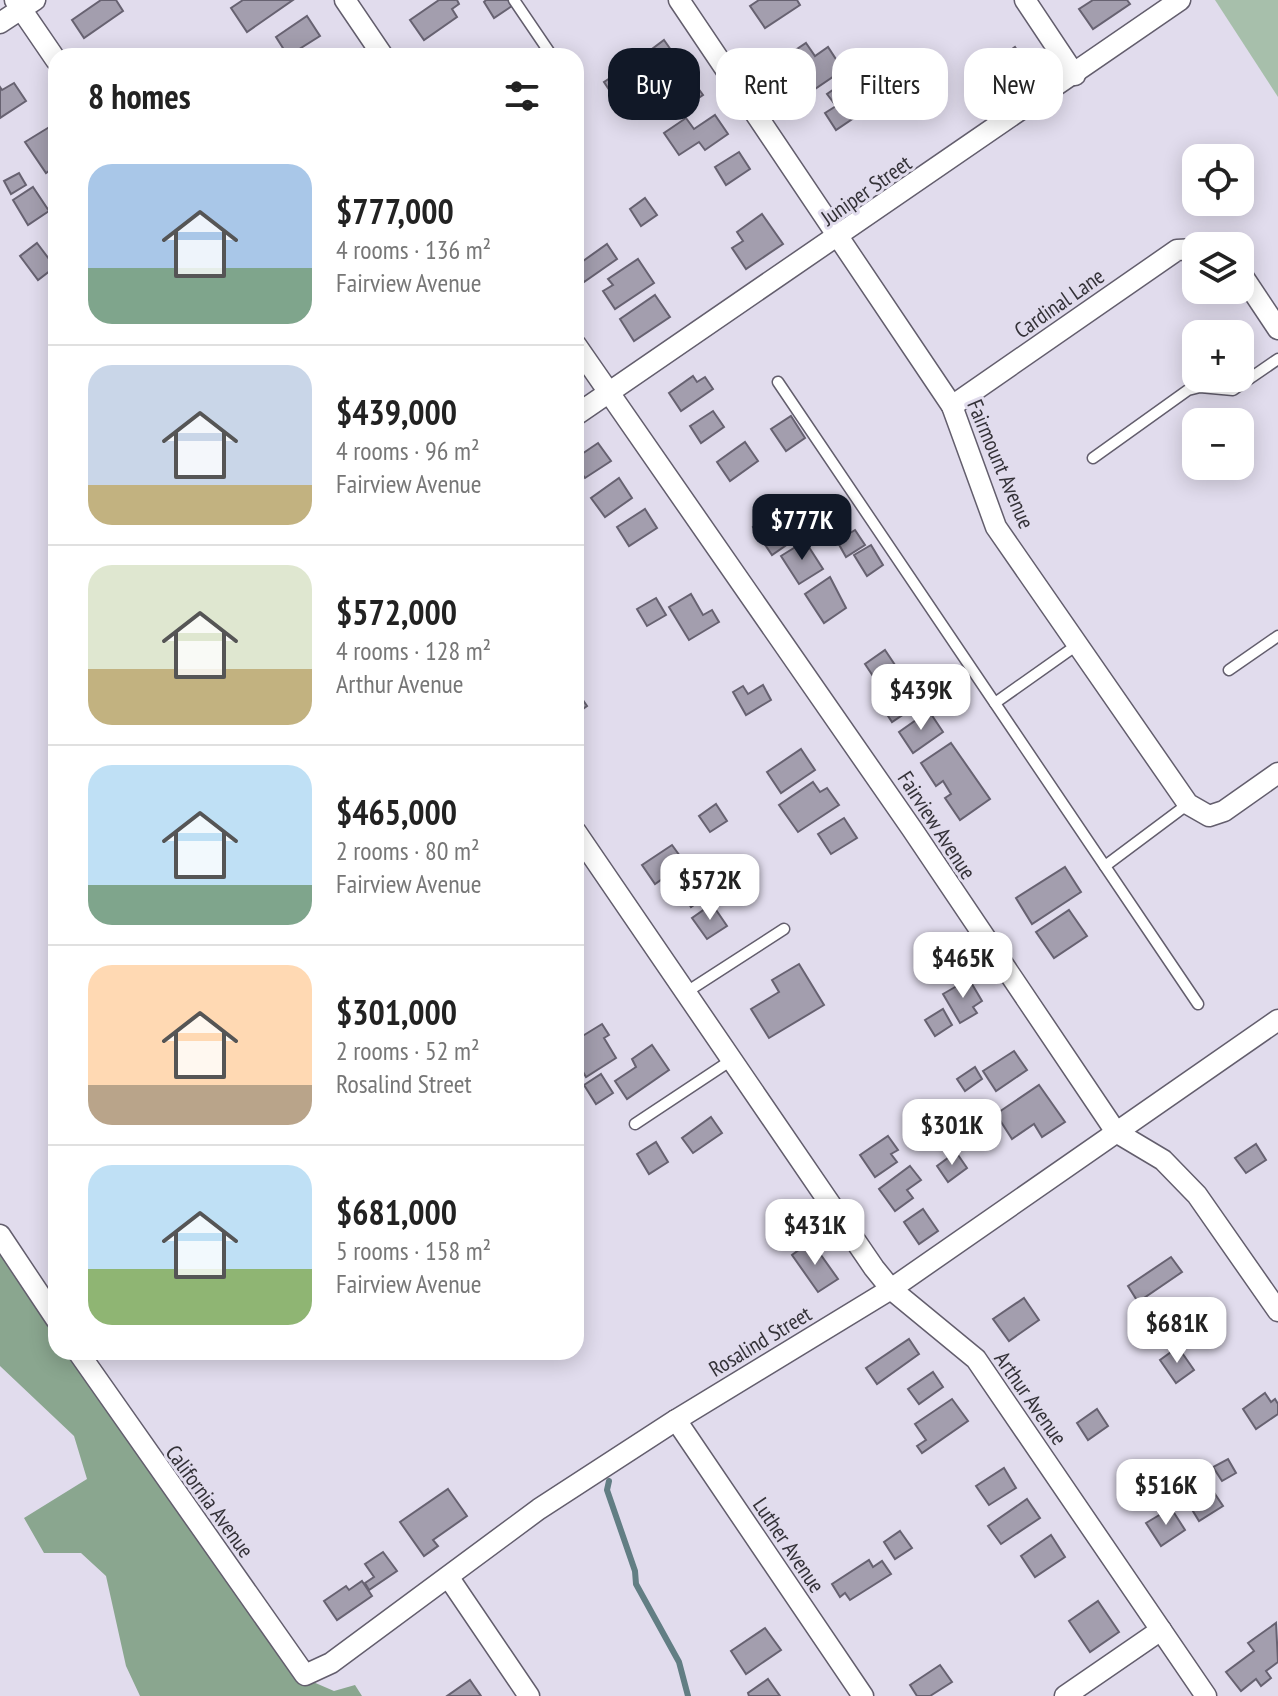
<!DOCTYPE html>
<html lang="en">
<head>
<meta charset="utf-8">
<style>
	body { margin:0; font-family:"PT Sans Narrow",sans-serif; background:#f6f6f6; color:#222; height:100vh; display:flex; flex-direction:column; font-size:30px; white-space:nowrap }
	* { box-sizing:border-box; margin:0 }
	p { font-size:26px; color:#767676 }
	.icon { flex:none; width:44px; height:44px; fill:none; stroke:currentColor; stroke-width:2; stroke-linecap:round; stroke-linejoin:round }
	.map { position:relative; flex:1; overflow:hidden }
	.sheet { position:absolute; left:48px; top:48px; width:536px; height:1312px; display:flex; flex-direction:column; background:#fff; border-radius:24px; box-shadow:0 4px 20px #0003 }
	.sheet>* { flex:none }
	.hud { position:absolute; left:608px; top:48px; width:550px; height:72px; display:flex; gap:16px }
	.buttons { position:absolute; left:1182px; top:144px; display:grid; gap:16px }
	.buttons a { display:grid; place-items:center; width:72px; height:72px; border-radius:16px; background:#fff; box-shadow:0 4px 20px #0003; font-size:40px }
	.price { position:absolute; translate:-50% -68px; padding:0 18px; border-radius:16px; background:#fff; color:#222; font-size:26px; line-height:52px; filter:drop-shadow(0 2px 4px #0008) }
	.price::after { content:''; position:absolute; left:50%; top:48px; width:24px; height:18px; margin-left:-12px; background:inherit; clip-path:polygon(0 0,100% 0,50% 100%) }
	.price.current { background:#111827; color:#fff }
	ul { padding:0; list-style:none }
	li { display:flex; align-items:center; gap:24px; height:200px; padding:0 40px }
	li+li { border-top:2px solid #e0e0e0 }
	li span { display:grid; place-items:center; flex:none; width:224px; height:160px; border-radius:24px; color:#555 }
	li>.icon { margin-inline-start:auto }
	span .icon { width:96px; height:96px; fill:#fffc; stroke-width:1 }
	li b { font-size:34px }
	h2 { display:flex; justify-content:space-between; align-items:center; height:96px; padding:0 40px; font-size:34px }
	.pill { padding:0 28px; border-radius:24px; background:#fff; box-shadow:0 4px 20px #0003; font-size:28px; line-height:72px }
	.pill.current { background:#111827; color:#fff }
	.map>svg:first-child { display:block }
</style>
</head>
<body>
<div class="map">
<svg width="1278" height="1696" viewBox="0 0 1278 1696">
	<rect width="100%" height="100%" fill="#e1dced"/>
	<!-- green -->
	<polygon fill="#a7bfab" points="1215,0 1278,0 1278,97"/>
	<!-- forest -->
	<polygon fill="#8aa68f" points="0,1246 56,1330 56,1352 71,1352 290,1672 334,1691 355,1685 362,1696 140,1696 126,1666 106,1576 81,1553 44,1553 24,1518 87,1479 74,1436 0,1366"/>
	<g fill="none" stroke-linecap="round" stroke-linejoin="round">
		<!-- stream -->
		<polyline stroke="#627e84" stroke-width="6" points="609,1481 607,1490 635,1571 636,1584 679,1662 688,1696"/>
	</g>
	<!-- building -->
	<g fill="#a39eae" stroke="#676271" stroke-width="2">
		<polygon points="101,0 116,0 123,11 84,38 72,20"/>
		<polygon points="243,0 293,0 247,32 231,8"/>
		<polygon points="439,0 457,0 459,4 452,9 457,17 424,40 410,20"/>
		<polygon points="486,0 508,0 512,6 494,18 484,2"/>
		<polygon points="759,0 797,0 800,5 765,28 750,6"/>
		<polygon points="1093,0 1127,0 1130,4 1093,29 1079,9"/>
		<polygon points="307,16 320,36 288,56 276,37"/>
		<polygon points="664,40 683,67 658,85 643,64 652,58 648,52"/>
		<polygon points="806,43 815,56 828,47 843,70 809,93 794,71 801,67 791,53"/>
		<polygon points="1015,47 1027,64 993,88 981,71"/>
		<polygon points="621,71 633,89 616,100 604,82"/>
		<polygon points="859,72 879,101 836,130 825,113 836,106 827,94"/>
		<polygon points="687,73 703,95 669,118 654,95"/>
		<polygon points="14,83 26,101 0,118 0,87 2,90"/>
		<polygon points="715,115 728,134 705,150 699,142 679,155 664,133 686,118 694,129"/>
		<polygon points="51,126 56,134 56,166 46,173 25,142"/>
		<polygon points="739,152 750,169 726,185 715,167"/>
		<polygon points="19,173 26,185 11,194 4,181"/>
		<polygon points="33,187 49,211 28,225 13,200"/>
		<polygon points="645,198 657,215 641,226 630,209"/>
		<polygon points="762,214 783,244 746,269 732,248 743,241 737,232"/>
		<polygon points="37,243 55,267 38,280 20,256"/>
		<polygon points="607,244 617,259 584,282 576,266"/>
		<polygon points="638,259 654,283 615,309 603,291 613,285 608,279"/>
		<polygon points="655,295 670,317 634,341 620,319"/>
		<polygon points="693,376 697,382 705,377 713,389 681,411 669,393"/>
		<polygon points="713,411 724,427 701,443 690,426"/>
		<polygon points="791,416 805,438 786,451 771,429"/>
		<polygon points="745,442 758,461 730,481 717,462"/>
		<polygon points="598,443 611,461 585,478 576,465 576,458"/>
		<polygon points="619,478 632,498 605,517 591,498"/>
		<polygon points="645,509 657,528 629,546 617,527"/>
		<polygon points="779,509 798,537 772,555 753,527"/>
		<polygon points="855,530 865,545 846,557 837,541"/>
		<polygon points="805,541 823,569 799,584 781,556"/>
		<polygon points="871,545 883,565 867,576 854,555"/>
		<polygon points="830,577 846,608 824,623 805,594"/>
		<polygon points="691,594 703,615 712,610 719,622 689,640 669,607"/>
		<polygon points="656,598 666,615 647,626 637,609"/>
		<polygon points="885,650 895,665 875,679 865,664"/>
		<polygon points="899,675 919,704 892,722 877,699 889,691 885,685"/>
		<polygon points="763,685 771,700 746,715 733,692 743,686 748,694"/>
		<polygon points="576,690 587,706 576,714"/>
		<polygon points="929,711 943,732 913,753 899,732"/>
		<polygon points="951,743 990,799 960,820 945,798 951,794 943,781 936,786 921,763"/>
		<polygon points="801,749 815,770 781,793 767,772"/>
		<polygon points="813,782 820,792 827,788 839,805 798,832 779,805"/>
		<polygon points="716,804 727,821 710,832 699,816"/>
		<polygon points="844,818 857,838 831,854 818,834"/>
		<polygon points="672,845 685,863 655,884 642,865"/>
		<polygon points="1065,867 1081,892 1032,924 1016,898"/>
		<polygon points="702,872 715,890 691,907 679,888"/>
		<polygon points="712,904 727,926 707,939 692,918"/>
		<polygon points="1069,910 1087,936 1054,958 1036,932"/>
		<polygon points="799,964 824,1005 769,1038 751,1009 779,992 772,980"/>
		<polygon points="969,979 982,1001 973,1007 977,1013 960,1023 943,994"/>
		<polygon points="943,1009 952,1025 935,1036 925,1020"/>
		<polygon points="602,1024 609,1035 604,1038 616,1058 586,1077 576,1060 576,1040"/>
		<polygon points="652,1045 669,1070 627,1099 615,1081 636,1067 632,1059"/>
		<polygon points="1014,1051 1027,1070 996,1091 983,1071"/>
		<polygon points="975,1067 982,1079 965,1091 957,1079"/>
		<polygon points="601,1074 613,1093 596,1104 584,1085"/>
		<polygon points="1039,1085 1065,1122 1042,1137 1034,1124 1012,1139 996,1114"/>
		<polygon points="711,1117 722,1133 693,1153 682,1138"/>
		<polygon points="888,1136 898,1150 891,1154 897,1162 875,1177 860,1155"/>
		<polygon points="656,1142 668,1162 649,1174 637,1154"/>
		<polygon points="1256,1144 1266,1160 1246,1173 1235,1158"/>
		<polygon points="956,1152 967,1168 948,1182 937,1166"/>
		<polygon points="910,1166 921,1180 907,1190 913,1198 895,1211 879,1189"/>
		<polygon points="923,1209 938,1231 919,1244 904,1222"/>
		<polygon points="811,1241 838,1279 818,1292 792,1255"/>
		<polygon points="1171,1257 1182,1272 1138,1302 1128,1286"/>
		<polygon points="1024,1298 1039,1320 1009,1341 993,1319"/>
		<polygon points="1158,1302 1171,1321 1162,1327 1169,1336 1153,1347 1133,1319"/>
		<polygon points="909,1339 919,1354 877,1384 866,1368"/>
		<polygon points="1178,1347 1194,1370 1176,1383 1160,1360"/>
		<polygon points="933,1372 943,1387 919,1404 908,1389"/>
		<polygon points="1265,1393 1271,1402 1275,1399 1278,1404 1278,1414 1256,1429 1243,1409"/>
		<polygon points="952,1399 968,1421 922,1453 917,1446 926,1440 915,1424"/>
		<polygon points="1097,1409 1108,1426 1088,1440 1077,1423"/>
		<polygon points="1228,1459 1236,1473 1222,1481 1213,1467"/>
		<polygon points="1004,1468 1016,1488 989,1505 976,1486"/>
		<polygon points="1211,1488 1223,1506 1199,1521 1188,1503"/>
		<polygon points="448,1489 467,1516 433,1540 438,1546 424,1556 400,1522"/>
		<polygon points="1027,1499 1040,1518 1001,1544 988,1526"/>
		<polygon points="1171,1508 1185,1530 1161,1546 1146,1523"/>
		<polygon points="900,1531 912,1548 895,1559 884,1542"/>
		<polygon points="1051,1535 1065,1557 1035,1577 1021,1556"/>
		<polygon points="383,1552 397,1571 369,1590 365,1583 374,1577 365,1564"/>
		<polygon points="869,1560 873,1567 882,1561 891,1574 850,1600 845,1593 840,1597 832,1584"/>
		<polygon points="362,1581 372,1596 337,1620 324,1601 346,1586 349,1590"/>
		<polygon points="1098,1601 1119,1632 1090,1652 1069,1621"/>
		<polygon points="1276,1623 1278,1662 1266,1671 1271,1678 1261,1686 1256,1679 1241,1691 1226,1672 1254,1651 1248,1643"/>
		<polygon points="765,1628 781,1650 746,1674 731,1651"/>
		<polygon points="940,1665 952,1682 930,1696 917,1696 910,1685"/>
		<polygon points="768,1679 780,1696 749,1696 748,1693"/>
		<polygon points="470,1680 481,1696 447,1696"/>
	</g>
	<g fill="none" stroke-linecap="round" stroke-linejoin="round">
		<!-- service casing -->
		<g stroke="#635e6d" stroke-width="13">
			<g id="service">
				<polyline points="514,0 552,56"/>
				<polyline points="778,382 1198,1004"/>
				<polyline points="1093,458 1188,390 1200,387 1233,390 1278,359"/>
				<polyline points="1229,670 1278,636"/>
				<polyline points="995,703 1077,645"/>
				<polyline points="1105,866 1188,804"/>
				<polyline points="685,993 784,929"/>
				<polyline points="635,1124 730,1061"/>
			</g>
		</g>
		<!-- minor casing -->
		<g stroke="#635e6d" stroke-width="23">
			<g id="minor">
				<polyline points="15,0 56,60"/>
				<polyline points="345,0 383,56"/>
				<polyline points="679,0 952,406 996,527 1188,804 1209,816 1224,811 1278,773"/>
				<polyline points="1025,0 1075,75"/>
				<polyline points="0,23 35,0"/>
				<polyline points="1240,272 1278,329"/>
				<polyline points="576,345 912,829 1116,1132 1163,1160 1197,1195 1278,1311"/>
				<polyline points="952,406 1177,250 1196,249"/>
				<polyline points="576,415 1180,0"/>
				<polyline points="576,832 874,1268 891,1289 976,1359 1206,1696"/>
				<polyline points="0,1235 56,1319"/>
				<polyline points="78,1352 305,1675 331,1663 539,1509 676,1420 891,1289 1278,1020"/>
				<polyline points="676,1420 863,1696"/>
				<polyline points="449,1578 529,1696"/>
				<polyline points="1065,1696 1161,1630"/>
			</g>
		</g>
		<!-- service -->
		<use href="#service" stroke="#fff" stroke-width="10"/>
		<!-- minor -->
		<use href="#minor" stroke="#fff" stroke-width="20"/>
	</g>
	<g text-anchor="middle" dominant-baseline="central" stroke-width="6" stroke-linejoin="round" paint-order="stroke">
		<!-- street labels -->
		<g font-size="22" fill="#343238" stroke="#e1dced">
			<text transform="translate(866 190) rotate(-35)">Juniper Street</text>
			<text transform="translate(1059 303) rotate(-35)">Cardinal Lane</text>
			<text transform="translate(1001 464) rotate(67)">Fairmount Avenue</text>
			<text transform="translate(937 825) rotate(57)">Fairview Avenue</text>
			<text transform="translate(760 1341) rotate(-31)">Rosalind Street</text>
			<text transform="translate(1031 1398) rotate(55)">Arthur Avenue</text>
			<text transform="translate(210 1501) rotate(54)">California Avenue</text>
			<text transform="translate(789 1545) rotate(56)">Luther Avenue</text>
		</g>
	</g>
</svg>
<div class="buttons">
<a><svg class="icon" aria-label="locate" viewBox="0 0 24 24"><circle cx="12" cy="12" r="6"/><path d="M12 2v4M12 18v4M2 12h4M18 12h4"/></svg></a>
<a><svg class="icon" aria-label="layers" viewBox="0 0 24 24"><path d="M12 4l9 5-9 5-9-5zM3 14l9 5 9-5"/></svg></a>
<a>+</a>
<a>−</a>
</div>
<b class="price current" style="left:802px;top:562px">$777K</b>
<b class="price" style="left:921px;top:732px">$439K</b>
<b class="price" style="left:710px;top:922px">$572K</b>
<b class="price" style="left:963px;top:1000px">$465K</b>
<b class="price" style="left:952px;top:1167px">$301K</b>
<b class="price" style="left:815px;top:1267px">$431K</b>
<b class="price" style="left:1177px;top:1365px">$681K</b>
<b class="price" style="left:1166px;top:1527px">$516K</b>
<div class="hud">
<a class="pill current">Buy</a>
<a class="pill">Rent</a>
<a class="pill">Filters</a>
<a class="pill">New</a>
</div>
<section class="sheet">
<h2>8 homes<svg class="icon" aria-label="filters" viewBox="0 0 24 24"><path d="M4 7h16M4 17h16"/><circle cx="9" cy="7" r="2"/><circle cx="15" cy="17" r="2"/></svg></h2>
<ul>
<li><span style="background:linear-gradient(#a9c7e8 65%,#7fa58c 0)"><svg class="icon" aria-label="home" viewBox="0 0 24 24"><path d="M3 11l9-7 9 7M6 9v11h12V9"/></svg></span><div><b>$777,000</b><p>4 rooms · 136 m²</p><p>Fairview Avenue</p></div></li>
<li><span style="background:linear-gradient(#c9d6e8 75%,#c2b280 0)"><svg class="icon" aria-label="home" viewBox="0 0 24 24"><path d="M3 11l9-7 9 7M6 9v11h12V9"/></svg></span><div><b>$439,000</b><p>4 rooms · 96 m²</p><p>Fairview Avenue</p></div></li>
<li><span style="background:linear-gradient(#dfe7d0 65%,#c2b280 0)"><svg class="icon" aria-label="home" viewBox="0 0 24 24"><path d="M3 11l9-7 9 7M6 9v11h12V9"/></svg></span><div><b>$572,000</b><p>4 rooms · 128 m²</p><p>Arthur Avenue</p></div></li>
<li><span style="background:linear-gradient(#bfe0f5 75%,#7fa58c 0)"><svg class="icon" aria-label="home" viewBox="0 0 24 24"><path d="M3 11l9-7 9 7M6 9v11h12V9"/></svg></span><div><b>$465,000</b><p>2 rooms · 80 m²</p><p>Fairview Avenue</p></div></li>
<li><span style="background:linear-gradient(#ffd9b3 75%,#b9a48a 0)"><svg class="icon" aria-label="home" viewBox="0 0 24 24"><path d="M3 11l9-7 9 7M6 9v11h12V9"/></svg></span><div><b>$301,000</b><p>2 rooms · 52 m²</p><p>Rosalind Street</p></div></li>
<li><span style="background:linear-gradient(#bfe0f5 65%,#8fb573 0)"><svg class="icon" aria-label="home" viewBox="0 0 24 24"><path d="M3 11l9-7 9 7M6 9v11h12V9"/></svg></span><div><b>$681,000</b><p>5 rooms · 158 m²</p><p>Fairview Avenue</p></div></li>
</ul>
</section>
</div>
</body>
</html>
